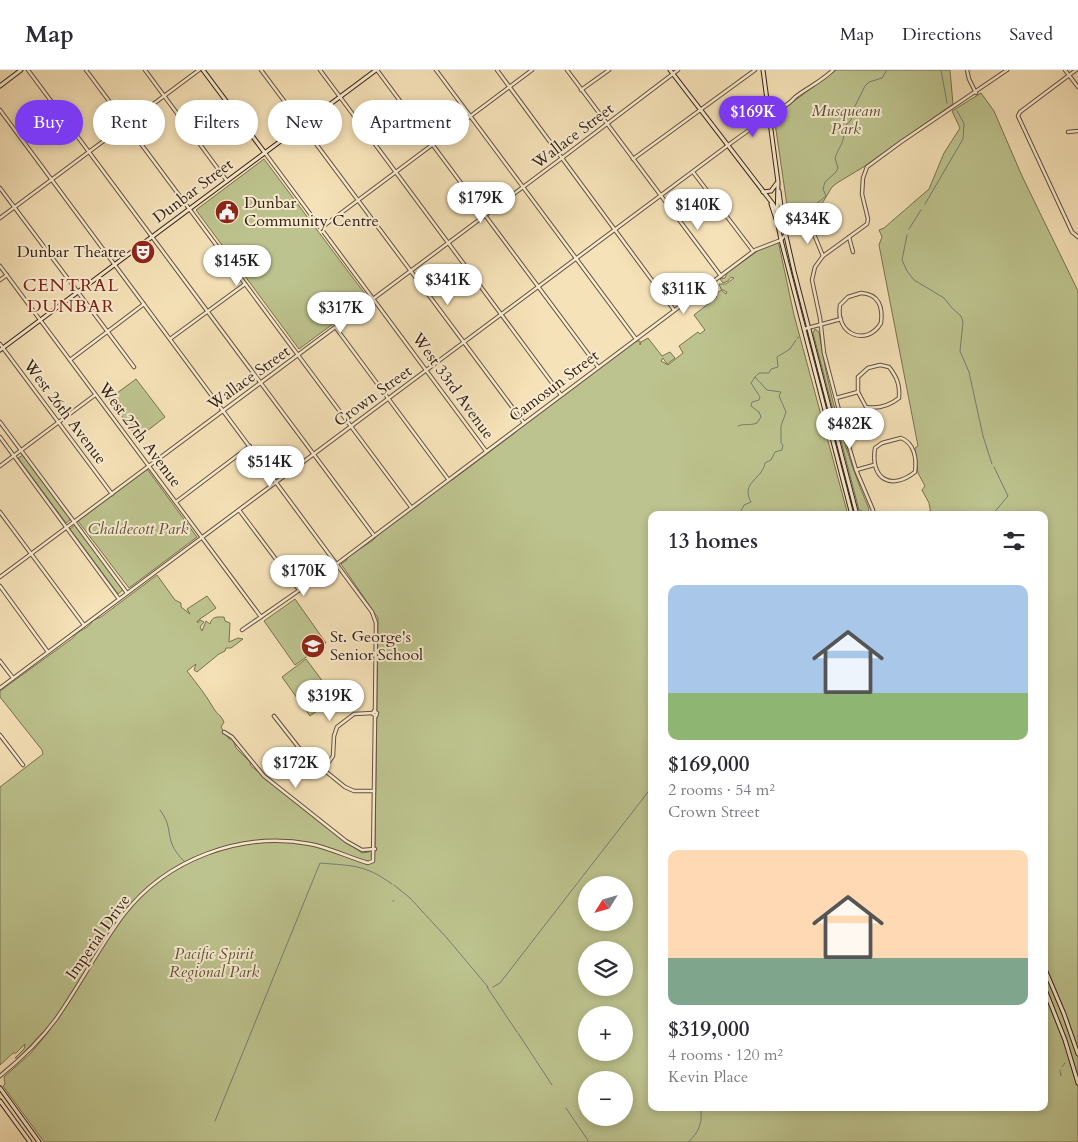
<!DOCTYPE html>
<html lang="en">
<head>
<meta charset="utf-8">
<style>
	body { margin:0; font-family:Cardo,serif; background:#f7f7f7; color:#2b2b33; height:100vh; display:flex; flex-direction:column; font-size:19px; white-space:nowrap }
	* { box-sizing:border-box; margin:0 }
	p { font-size:16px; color:#7c7c81 }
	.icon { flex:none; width:28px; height:28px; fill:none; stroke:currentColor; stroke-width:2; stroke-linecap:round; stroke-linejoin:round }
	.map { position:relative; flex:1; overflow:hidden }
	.panel { position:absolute; left:648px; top:441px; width:400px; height:600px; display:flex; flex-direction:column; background:#fff; border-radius:10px; box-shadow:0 2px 8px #0003 }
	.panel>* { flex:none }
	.hud { position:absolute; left:15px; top:30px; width:475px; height:45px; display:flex; gap:10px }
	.needle { width:32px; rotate:233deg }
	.buttons { position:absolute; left:578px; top:806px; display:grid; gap:10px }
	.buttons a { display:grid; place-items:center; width:55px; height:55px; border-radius:50%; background:#fff; box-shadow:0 2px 8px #0003; font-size:25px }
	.price { position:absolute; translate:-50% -42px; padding:0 11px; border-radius:18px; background:#fff; color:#222; font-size:16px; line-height:32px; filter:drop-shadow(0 1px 2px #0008) }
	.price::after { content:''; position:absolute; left:50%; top:30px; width:15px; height:11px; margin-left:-8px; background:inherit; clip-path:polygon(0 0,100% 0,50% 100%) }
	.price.on { background:#7c3aed; color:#fff }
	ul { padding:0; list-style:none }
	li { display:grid; align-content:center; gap:10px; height:265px; padding:0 20px }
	li span { display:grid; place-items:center; height:155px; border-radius:10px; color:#555 }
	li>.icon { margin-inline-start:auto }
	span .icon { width:90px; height:90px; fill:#fffc; stroke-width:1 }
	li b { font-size:21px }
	h2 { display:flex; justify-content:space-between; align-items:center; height:60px; padding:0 20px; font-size:21px }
	.chip { padding:0 18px; border-radius:22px; background:#fff; box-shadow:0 2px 8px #0003; font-size:18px; line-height:45px }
	.chip.on { background:#7c3aed; color:#fff }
	header { display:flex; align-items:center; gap:30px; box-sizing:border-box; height:70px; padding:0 25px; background:#fff; border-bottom:1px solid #e1e1e2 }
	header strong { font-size:24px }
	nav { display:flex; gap:28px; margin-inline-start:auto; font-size:18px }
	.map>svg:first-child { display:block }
</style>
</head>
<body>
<header>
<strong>Map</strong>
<nav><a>Map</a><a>Directions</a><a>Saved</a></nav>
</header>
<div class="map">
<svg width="1078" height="1072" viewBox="0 0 1078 1072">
	<rect width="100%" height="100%" fill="#f6e2b8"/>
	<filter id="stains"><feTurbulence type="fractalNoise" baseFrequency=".004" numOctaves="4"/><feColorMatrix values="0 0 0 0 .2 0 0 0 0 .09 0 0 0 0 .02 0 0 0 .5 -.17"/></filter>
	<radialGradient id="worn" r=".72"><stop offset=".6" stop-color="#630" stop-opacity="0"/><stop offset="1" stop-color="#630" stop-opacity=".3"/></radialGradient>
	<!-- green -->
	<g fill="#bdc38e" stroke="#787252" fill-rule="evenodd">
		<path d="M836 0H950L953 34 865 96 837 113 832 117 820 137C807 136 799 142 789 149L774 46Z"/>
		<path d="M981 23 994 41 1022 106 1078 221V1072H44L3 1016 5 1014 4 1007 31 983 49 961 47 958C37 968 29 977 19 988H15L24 979 25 974 16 983H13L0 995V717L43 684 42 680 0 627V621L73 568C79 558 88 561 93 550L101 547 157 505 175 530 181 533V537L190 544 187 539 207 526 216 538 197 551 198 553 200 550 204 552 200 557 202 561 206 551 210 554C212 546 217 547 224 547L225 551 230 553 229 572 238 568 243 569 231 578H226L225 581 219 584 197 602 194 600 196 594 187 601C197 614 206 625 214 639 217 644 222 646 224 652L221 657 229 669H233L236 678 250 692 251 696 362 783 369 782 375 778 378 548 341 494 347 490V487L372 471 385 458 405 442 416 437 443 414 452 410 516 362 520 356 636 271H640V275L641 272 648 268 662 286 670 282 675 288 667 294 663 288 661 291 668 295 683 283 679 276 698 262 700 264 705 260 694 245 717 227 715 225 721 220 726 224 727 222 721 219 719 214H726L734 208 731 207 728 211 723 213 720 209 725 208 727 203 759 180 777 172 779 175 794 245 848 445H651V1038H1044V445H931L929 433 922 420 925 416 918 403 915 378 918 376 879 175 882 167 879 160 884 158 929 119 944 83 960 58 952 41ZM586 815H624V852H586ZM586 880H624V918H586ZM586 945H624V982H586ZM586 1010H624V1048H586Z"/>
		<polygon points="264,89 368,228 299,279 196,140"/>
		<path d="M815 259 819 262C828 322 845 383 869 439L867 443 859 440 813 263Z"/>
		<polygon points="807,263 808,263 855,445 845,412"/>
		<polygon points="136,309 165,347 138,368 109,329"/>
		<polygon points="23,385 71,449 66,453 18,388"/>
		<polygon points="147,399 197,467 129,518 78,451"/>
		<polygon points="75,455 123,520 118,524 70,459"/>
		<polygon points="295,529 326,573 295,595 264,551"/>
		<polygon points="306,589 335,628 310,646 282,607"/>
	</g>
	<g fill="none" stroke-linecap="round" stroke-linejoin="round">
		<!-- stream -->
		<g stroke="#737e74" stroke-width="1">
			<polyline points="941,0 947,33"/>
			<polyline points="925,134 963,69 964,53 957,41"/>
			<path d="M819 149 816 134 826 126 823 119 825 112 836 102 838 98 835 88C839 76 846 72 843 58L851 50 852 42 865 16 869 12 882 8 887 0"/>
			<polyline points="909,159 921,140"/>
			<polyline points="907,165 902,190 907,201 914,210 944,228 952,238 961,246 963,252 960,281 969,302 983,366 992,394"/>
			<polyline points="797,268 799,267"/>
			<path d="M738 356C744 353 750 356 757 353L761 347 759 342 751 336 752 332 759 330 760 327 751 313 755 307"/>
			<path d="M734 445 740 443 744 435 751 432C740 412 763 409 765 393L771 390 775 382 782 380 783 375 781 373V356L786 342 779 326 781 322 767 320 755 307 759 303H769L771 299 778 297 777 287 790 279 796 270"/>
			<polyline points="992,445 1008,426 994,397"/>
			<path d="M160 740C171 755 167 760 172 774 174 780 179 786 184 791"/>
			<polyline points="394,815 410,828 446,867 488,917"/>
			<polyline points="393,831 394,831"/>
			<polyline points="487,917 517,962"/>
			<polyline points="493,917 500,913 648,722 650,719 649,698 651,695"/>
			<polyline points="518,963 552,1015"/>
			<polyline points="1062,997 1065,993"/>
			<polyline points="1060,1000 1061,1006"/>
			<polyline points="566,1038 589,1072"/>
			<path d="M215 1051 320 793C353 796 364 794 392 814"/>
			<path d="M688 1072C698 1064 704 1051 700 1038"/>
		</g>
		<!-- street casing -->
		<g stroke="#64503e" stroke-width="4.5">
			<g id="street">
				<polyline points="28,0 373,464"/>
				<polyline points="86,0 411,437"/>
				<polyline points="145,0 227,111"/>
				<polyline points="261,0 524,353"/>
				<polyline points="320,0 561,325"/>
				<polyline points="377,0 598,297"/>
				<polyline points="436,0 636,269"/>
				<polyline points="497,0 674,240"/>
				<polyline points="567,0 721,206"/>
				<polyline points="967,0 969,9 976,23"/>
				<polyline points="1065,0 1078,17"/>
				<polyline points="1076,0 1020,42 1018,46 1072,162 1078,167"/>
				<polyline points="581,20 609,0"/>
				<polyline points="0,40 372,542 376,553 375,641"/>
				<polyline points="1068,62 1078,61"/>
				<polyline points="265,83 486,381"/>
				<polyline points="633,89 755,0"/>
				<polyline points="693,102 753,181"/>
				<polyline points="0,118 134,297"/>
				<polyline points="0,148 199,0"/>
				<polyline points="811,157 823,186"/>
				<polyline points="321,158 532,0"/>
				<polyline points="849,167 853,182"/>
				<polyline points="0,196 261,547"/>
				<polyline points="0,210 7,205"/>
				<path d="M861 223C879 224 883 237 881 253 867 277 835 265 840 235L848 227Z"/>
				<polyline points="336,258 448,409"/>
				<polyline points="804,259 841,249"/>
				<polyline points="170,269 245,214"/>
				<polyline points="0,274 112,424"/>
				<polyline points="70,290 144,234"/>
				<path d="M880 295 889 297C897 307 900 315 899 328 889 336 879 339 866 337L858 322V307L868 298Z"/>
				<polyline points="836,328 858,322"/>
				<polyline points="0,352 127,523"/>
				<polyline points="0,367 119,529"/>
				<path d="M901 368C914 373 917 388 915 402 891 421 870 409 875 378L882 373Z"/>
				<polyline points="0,396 95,325"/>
				<polyline points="856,400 874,395"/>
				<polyline points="176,432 250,376"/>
				<polyline points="239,440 299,520"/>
				<polyline points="0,442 84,555"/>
				<polyline points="857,443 873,445"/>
				<polyline points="871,445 873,440 856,400 845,363 824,283 820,248 812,210 815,197 823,186 867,154 868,149 862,124 863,108 867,97 901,72 1007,0"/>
				<polyline points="0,507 558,91 678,0"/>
				<polyline points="0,516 48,582"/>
				<polyline points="242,560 334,496 755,180 781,170 785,165"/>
				<polyline points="0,591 13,608"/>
				<path d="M0 618 731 73C749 60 767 47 786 35 791 33 793 28 798 25 809 17 823 10 833 0"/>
				<polygon points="374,641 377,643 376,646 373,644"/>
				<polyline points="274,646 303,683 345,717 354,721 374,721"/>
				<polyline points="224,662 232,667 264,706 346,771 362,780 375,779"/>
				<polyline points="0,665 23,695"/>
				<polyline points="324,699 333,686 334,666 337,657 354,644 373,643"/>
				<path d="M0 1006C21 989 40 971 56 949 80 915 99 877 124 844 167 789 241 761 310 774 330 778 348 787 368 793L373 791 375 646"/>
			</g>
		</g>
		<!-- secondary casing -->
		<g stroke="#342015" stroke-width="5">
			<g id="secondary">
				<polyline points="203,0 265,83"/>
				<polyline points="670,0 773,134 782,151"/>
				<polyline points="763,0 778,112 777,150 781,170 852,445"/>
				<polyline points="0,16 21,0"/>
				<polyline points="779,121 783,153 794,201 857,445"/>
				<polyline points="763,122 771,121 777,113"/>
				<polyline points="771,134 776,149"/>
				<polyline points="0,280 376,0"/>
				<polyline points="1044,897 1064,944 1078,984"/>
				<polyline points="1044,917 1065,970 1078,1013"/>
				<polyline points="0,1018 39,1072"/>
				<polyline points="0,1031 30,1072"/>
			</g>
		</g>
		<!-- street -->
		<use href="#street" stroke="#f9ecd1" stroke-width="2.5"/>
		<!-- secondary -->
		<use href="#secondary" stroke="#f9ecd1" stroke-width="3"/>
	</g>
	<!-- icons -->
	<defs>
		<g id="civic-disc" transform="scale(1.25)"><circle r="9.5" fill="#8f2418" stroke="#f9ecd1"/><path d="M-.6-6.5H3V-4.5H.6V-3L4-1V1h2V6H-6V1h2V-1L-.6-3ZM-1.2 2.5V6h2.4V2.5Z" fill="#fff"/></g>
		<g id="theatre-disc" transform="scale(1.25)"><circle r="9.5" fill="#8f2418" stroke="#f9ecd1"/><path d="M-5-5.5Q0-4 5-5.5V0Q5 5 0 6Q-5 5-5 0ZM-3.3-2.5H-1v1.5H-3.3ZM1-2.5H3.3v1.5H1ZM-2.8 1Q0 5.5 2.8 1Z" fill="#fff"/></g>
		<g id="school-disc" transform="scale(1.25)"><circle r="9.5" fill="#8f2418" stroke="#f9ecd1"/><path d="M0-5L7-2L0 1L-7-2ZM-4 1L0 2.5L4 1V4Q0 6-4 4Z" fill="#fff"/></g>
	</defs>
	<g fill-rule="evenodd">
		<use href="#civic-disc" x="227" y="142"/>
		<use href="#theatre-disc" x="143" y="182"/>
		<use href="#school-disc" x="313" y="576"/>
	</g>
	<g text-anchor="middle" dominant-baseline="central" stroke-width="4" stroke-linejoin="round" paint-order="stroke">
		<!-- park labels -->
		<g font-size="16" font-style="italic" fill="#5d5139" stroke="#f9ecd1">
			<text x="846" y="41">Musqueam<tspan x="846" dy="18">Park</tspan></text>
			<text x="138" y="459">Chaldecott Park</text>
			<text x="214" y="884">Pacific Spirit<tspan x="214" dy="18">Regional Park</tspan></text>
		</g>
		<!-- street labels -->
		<g font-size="16" fill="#342015" stroke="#f9ecd1">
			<text transform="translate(573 66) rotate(-37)">Wallace Street</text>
			<text transform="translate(193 121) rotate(-37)">Dunbar Street</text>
			<text transform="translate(249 308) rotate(-36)">Wallace Street</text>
			<text transform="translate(453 316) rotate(54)">West 33rd Avenue</text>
			<text transform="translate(554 316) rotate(-37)">Camosun Street</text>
			<text transform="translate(373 326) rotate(-36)">Crown Street</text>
			<text transform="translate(65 342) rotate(53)">West 26th Avenue</text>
			<text transform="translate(140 365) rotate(53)">West 27th Avenue</text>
			<text transform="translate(98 867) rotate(-55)">Imperial Drive</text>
		</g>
		<!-- poi labels -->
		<g font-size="16" fill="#342015" stroke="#f9ecd1" text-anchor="start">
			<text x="244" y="133">Dunbar<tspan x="244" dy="18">Community Centre</tspan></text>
			<text x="126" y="182" text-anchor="end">Dunbar Theatre</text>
			<text x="330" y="567">St. George's<tspan x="330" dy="18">Senior School</tspan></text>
		</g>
		<!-- neighbourhood labels -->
		<g font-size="18" letter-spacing="1" fill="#7a1f14" stroke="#f9ecd1">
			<text x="71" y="215">CENTRAL<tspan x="71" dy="21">DUNBAR</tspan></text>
		</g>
	</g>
	<rect width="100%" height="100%" filter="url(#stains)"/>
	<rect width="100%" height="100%" fill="url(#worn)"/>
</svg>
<div class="buttons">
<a><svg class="needle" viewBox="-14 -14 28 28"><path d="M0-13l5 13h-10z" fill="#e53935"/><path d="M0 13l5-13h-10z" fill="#7c7c81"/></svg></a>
<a><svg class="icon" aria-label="layers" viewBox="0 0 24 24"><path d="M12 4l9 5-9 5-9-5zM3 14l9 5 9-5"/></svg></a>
<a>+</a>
<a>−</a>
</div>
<b class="price on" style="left:753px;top:68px">$169K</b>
<b class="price" style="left:481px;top:154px">$179K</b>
<b class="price" style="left:698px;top:161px">$140K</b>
<b class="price" style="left:808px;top:175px">$434K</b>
<b class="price" style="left:237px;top:217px">$145K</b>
<b class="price" style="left:448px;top:236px">$341K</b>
<b class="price" style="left:684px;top:245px">$311K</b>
<b class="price" style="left:341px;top:264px">$317K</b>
<b class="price" style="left:850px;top:380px">$482K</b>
<b class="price" style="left:270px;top:418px">$514K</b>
<b class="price" style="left:304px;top:527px">$170K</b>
<b class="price" style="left:330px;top:652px">$319K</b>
<b class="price" style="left:296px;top:719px">$172K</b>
<div class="hud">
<a class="chip on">Buy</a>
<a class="chip">Rent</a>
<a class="chip">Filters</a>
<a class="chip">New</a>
<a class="chip">Apartment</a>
</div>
<section class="panel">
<h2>13 homes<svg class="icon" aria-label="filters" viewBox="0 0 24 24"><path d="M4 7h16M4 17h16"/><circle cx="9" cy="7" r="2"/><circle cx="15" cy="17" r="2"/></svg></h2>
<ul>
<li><span style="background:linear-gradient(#a9c7e8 70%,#8fb573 0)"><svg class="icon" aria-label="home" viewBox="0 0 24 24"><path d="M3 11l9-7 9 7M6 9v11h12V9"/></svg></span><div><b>$169,000</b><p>2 rooms · 54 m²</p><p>Crown Street</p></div></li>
<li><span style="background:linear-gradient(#ffd9b3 70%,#7fa58c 0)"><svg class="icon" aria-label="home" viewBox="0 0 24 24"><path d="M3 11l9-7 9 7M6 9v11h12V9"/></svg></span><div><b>$319,000</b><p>4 rooms · 120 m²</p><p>Kevin Place</p></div></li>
</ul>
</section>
</div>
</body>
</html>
